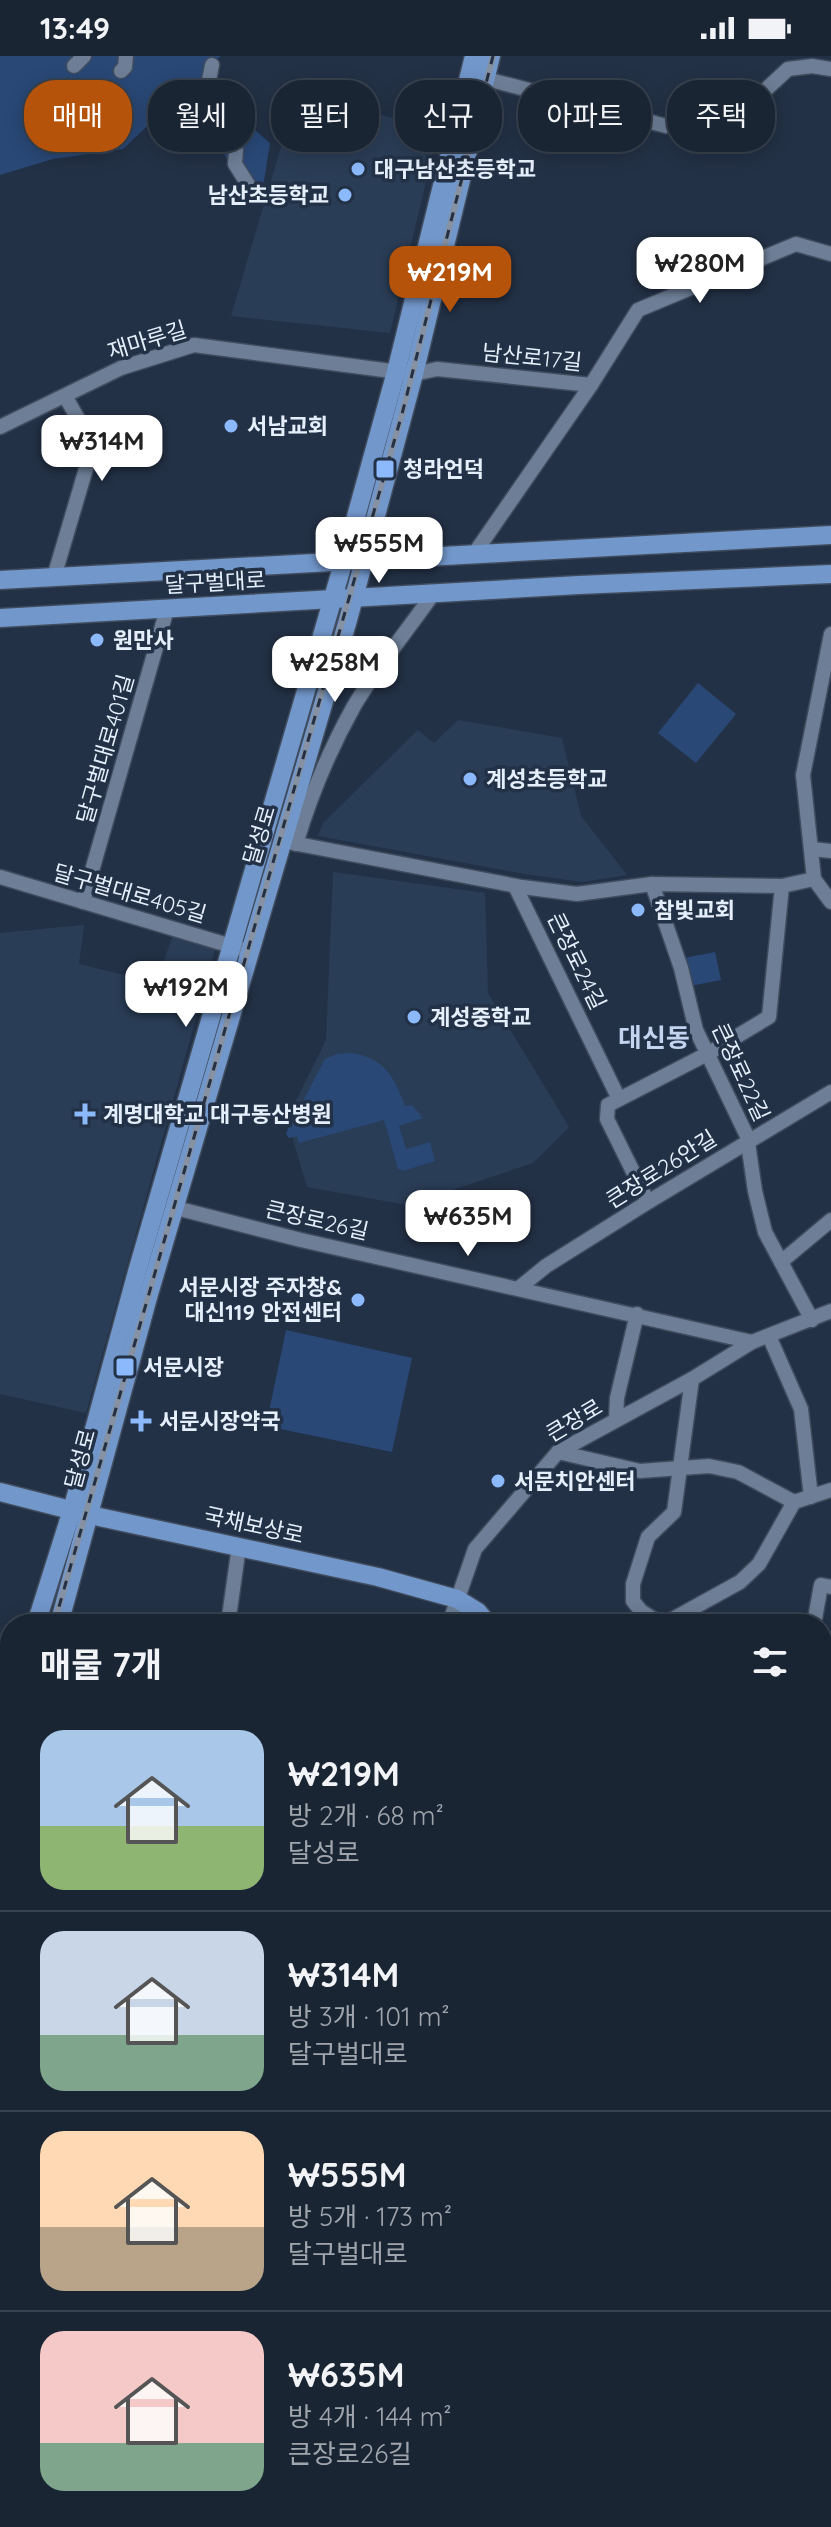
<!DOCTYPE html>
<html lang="ko">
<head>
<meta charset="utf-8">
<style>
	body { margin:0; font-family:Quicksand,"Noto Sans KR",sans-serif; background:#273140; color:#f1f3f6; height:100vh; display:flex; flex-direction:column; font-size:30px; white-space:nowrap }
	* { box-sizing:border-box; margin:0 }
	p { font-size:26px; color:#9fa5ac }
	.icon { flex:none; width:44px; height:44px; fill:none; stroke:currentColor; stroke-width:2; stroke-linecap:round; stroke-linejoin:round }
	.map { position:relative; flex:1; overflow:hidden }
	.side { position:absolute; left:0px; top:1558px; width:832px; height:914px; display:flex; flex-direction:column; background:#1a2534; border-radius:32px 32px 0 0; box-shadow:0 4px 20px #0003,0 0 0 2px #38424f }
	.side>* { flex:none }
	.guide { position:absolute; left:24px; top:24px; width:784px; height:72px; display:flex; gap:16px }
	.price { position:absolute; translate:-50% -68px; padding:0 18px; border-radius:16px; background:#fff; color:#222; font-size:26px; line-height:52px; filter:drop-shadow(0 2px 4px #0008) }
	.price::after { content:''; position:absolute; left:50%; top:48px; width:24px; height:18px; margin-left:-12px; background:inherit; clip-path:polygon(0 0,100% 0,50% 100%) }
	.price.selected { background:#b45309; color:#fff }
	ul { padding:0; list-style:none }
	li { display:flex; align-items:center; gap:24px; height:200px; padding:0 40px }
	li+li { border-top:2px solid #38424f }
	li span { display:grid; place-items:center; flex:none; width:224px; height:160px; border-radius:24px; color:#555 }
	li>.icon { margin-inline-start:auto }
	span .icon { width:96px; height:96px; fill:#fffc; stroke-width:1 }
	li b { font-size:34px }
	h2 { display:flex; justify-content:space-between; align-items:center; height:96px; padding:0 40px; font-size:34px }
	.pill { padding:0 28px; border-radius:32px; background:#1a2534; box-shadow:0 4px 20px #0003,0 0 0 2px #38424f; font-size:28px; line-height:72px }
	.pill.selected { background:#b45309; color:#fff }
	.status { display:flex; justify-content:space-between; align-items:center; height:56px; padding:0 40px; background:#1a2534; direction:ltr }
	.status svg { height:22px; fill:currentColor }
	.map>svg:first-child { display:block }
</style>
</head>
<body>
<div class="status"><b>13:49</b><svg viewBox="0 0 49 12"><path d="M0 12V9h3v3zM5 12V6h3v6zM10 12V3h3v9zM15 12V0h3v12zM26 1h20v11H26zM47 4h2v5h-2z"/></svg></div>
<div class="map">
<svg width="831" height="2471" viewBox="0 0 831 2471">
	<rect width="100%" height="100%" fill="#233146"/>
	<!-- built -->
	<g fill="#2a3d56">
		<polygon points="299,30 329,44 438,75 390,277 231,260"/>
		<polygon points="458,664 562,682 581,760 627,819 582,826 525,818 318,780 323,767 418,674 434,687"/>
		<polygon points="333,816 485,837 488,937 569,1071 533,1107 407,1149 307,1131 287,1063 326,984"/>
		<polygon points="84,869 79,908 156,927 173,879 216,890 86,1357 0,1338 0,877"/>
	</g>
	<!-- green -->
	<g fill="#294876">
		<polygon points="0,0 221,0 217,3 217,27 233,43 235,57 270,87 264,125 253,150 223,96 163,55 123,93 53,103 0,119"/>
		<polygon points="698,627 736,658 696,707 658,677"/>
		<polygon points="715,896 721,924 690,930 684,902"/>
		<path d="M351 997C385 1002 394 1021 405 1050L412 1049 423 1062 399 1070 406 1093 430 1086 435 1105 403 1115 398 1113 384 1064 299 1087 297 1080 289 1082 286 1078 290 1067 305 1061 304 1043 325 1003 337 998Z"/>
		<polygon points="286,1274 412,1302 392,1396 266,1370"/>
		<path d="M822 2117C831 2143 829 2208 822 2239Z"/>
		<polygon points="0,2301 10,2315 10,2462 186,2462 193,2471 0,2471"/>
		<polygon points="396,2462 628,2462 625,2471 402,2471"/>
	</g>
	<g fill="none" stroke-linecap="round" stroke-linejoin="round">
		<!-- minor casing -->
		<g stroke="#404c5e" stroke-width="17">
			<g id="minor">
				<polyline points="212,9 206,40 191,49 186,70 221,71 227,75 236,94 235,108 249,130 248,141"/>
				<polyline points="74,10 84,0"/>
				<polyline points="121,15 125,11 126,0"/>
				<polyline points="479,21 666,70 733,64 788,13 812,10 831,13"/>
				<polyline points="0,371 121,312 194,289 414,318 437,313 591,329"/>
				<polyline points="474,498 591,329 638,254 796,188 831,198"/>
				<polyline points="54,521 93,389 65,340"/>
				<polyline points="831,578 803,719 814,823 831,846"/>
				<polyline points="282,785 522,831 577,838 652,828 782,830 814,823"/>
				<path d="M296 788C310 741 330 693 354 650 377 611 407 575 433 538"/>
				<polyline points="812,793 831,795"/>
				<polyline points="0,821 248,895"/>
				<polyline points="652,828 681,912 696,974 747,1080 755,1135 765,1176 812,1264"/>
				<polyline points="515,830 619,1043"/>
				<polyline points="83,846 167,553"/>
				<polyline points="648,1146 607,1063 608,1049 709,997 769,961 782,830"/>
				<polyline points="176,1152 301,1184 752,1286"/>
				<polyline points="781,1206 831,1164"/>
				<polyline points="519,1232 546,1210 648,1146 831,1036"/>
				<polyline points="769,1280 801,1353 811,1441"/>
				<polyline points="616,1364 617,1342 637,1258"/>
				<polyline points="558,1396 640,1415 709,1410 738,1416 794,1446"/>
				<polyline points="228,1568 239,1490"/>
				<polyline points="449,1568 475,1493 558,1396 692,1323 752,1286 831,1255"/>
				<polyline points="661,1568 641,1555 633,1545 633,1528 648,1481 674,1456 692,1323"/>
				<polyline points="664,1568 740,1526 759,1508 794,1446 831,1434"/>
				<polyline points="814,1568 821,1529 831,1531"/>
				<polyline points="0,1635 10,1637"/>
				<polyline points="822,1705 827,1690"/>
				<polyline points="822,1929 831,1939"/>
				<polyline points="0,1953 10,1958"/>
				<polyline points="822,2107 831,2116"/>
				<polyline points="0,2117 10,2119"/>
				<polyline points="822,2250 831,2220"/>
				<polyline points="0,2301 10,2315"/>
				<polyline points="186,2462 193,2471"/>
				<polyline points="264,2462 267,2471"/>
				<polyline points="388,2462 395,2471"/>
				<polyline points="630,2471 633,2462"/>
			</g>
		</g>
		<!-- major casing -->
		<g stroke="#404c5e" stroke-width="21">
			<g id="major">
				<polyline points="0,524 831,479"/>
				<polyline points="0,562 579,529 831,518"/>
				<polyline points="0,1436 90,1459 378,1521 457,1543 478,1556 488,1568"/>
				<polyline points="36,1568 72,1454 138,1212 344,504 396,316 474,0"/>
				<polyline points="59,1568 149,1238 348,564 414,318 491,0"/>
				<polyline points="0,1694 10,1657"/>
				<polyline points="0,1776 10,1740"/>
				<polyline points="822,1914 831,1918"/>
			</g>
		</g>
		<!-- minor -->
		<use href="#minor" stroke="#6d7e96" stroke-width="14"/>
		<!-- major -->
		<use href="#major" stroke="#7297cb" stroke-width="18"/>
		<!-- rail casing -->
		<g stroke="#8692a3" stroke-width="6">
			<g id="rail">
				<polyline points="54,1568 402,358 493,0"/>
				<polyline points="1,1736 10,1705"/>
				<polyline points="0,1761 10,1725"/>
			</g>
		</g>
		<!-- rail -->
		<use href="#rail" stroke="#233146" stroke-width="3" stroke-dasharray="9" stroke-linecap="butt"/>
	</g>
	<!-- markers -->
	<g fill="#8cb9fc" stroke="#233146" stroke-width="3">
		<circle cx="358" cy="113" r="8"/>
		<circle cx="345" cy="139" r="8"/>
		<circle cx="231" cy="370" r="8"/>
		<rect x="375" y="403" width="20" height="20" rx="4"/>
		<circle cx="97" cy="584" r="8"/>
		<circle cx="470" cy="723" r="8"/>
		<circle cx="638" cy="854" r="8"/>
		<circle cx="414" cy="961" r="8"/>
		<path d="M81 1046h8v8h8v8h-8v8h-8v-8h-8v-8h8z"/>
		<circle cx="358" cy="1244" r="8"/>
		<rect x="115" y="1301" width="20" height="20" rx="4"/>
		<path d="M137 1353h8v8h8v8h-8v8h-8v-8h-8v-8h8z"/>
		<circle cx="498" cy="1425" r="8"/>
	</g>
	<g text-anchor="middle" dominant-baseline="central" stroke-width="7" stroke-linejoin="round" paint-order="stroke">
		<!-- poi labels -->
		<g font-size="22" font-weight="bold" fill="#e5effc" stroke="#233146" text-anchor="start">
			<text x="374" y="113">대구남산초등학교</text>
			<text x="329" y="139" text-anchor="end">남산초등학교</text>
			<text x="247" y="370">서남교회</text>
			<text x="403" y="413">청라언덕</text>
			<text x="113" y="584">원만사</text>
			<text x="486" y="723">계성초등학교</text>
			<text x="654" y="854">참빛교회</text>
			<text x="430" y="961">계성중학교</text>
			<text x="103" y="1058">계명대학교 대구동산병원</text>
			<text x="342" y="1231" text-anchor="end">서문시장 주자창&amp;<tspan x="342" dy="25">대신119 안전센터</tspan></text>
			<text x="143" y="1311">서문시장</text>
			<text x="159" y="1365">서문시장약국</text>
			<text x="514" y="1425">서문치안센터</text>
		</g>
		<!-- street labels -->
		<g font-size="22" fill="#e5effc" stroke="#233146">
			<text transform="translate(147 284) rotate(-17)">재마루길</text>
			<text transform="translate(532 301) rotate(6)">남산로17길</text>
			<text transform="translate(215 526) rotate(-3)">달구벌대로</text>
			<text transform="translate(105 693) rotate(-74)">달구벌대로401길</text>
			<text transform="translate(259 779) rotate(-73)">달성로</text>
			<text transform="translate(130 837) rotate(16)">달구벌대로405길</text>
			<text transform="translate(577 905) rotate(64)">큰장로24길</text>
			<text transform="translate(741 1016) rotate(65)">큰장로22길</text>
			<text transform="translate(661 1113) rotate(-32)">큰장로26안길</text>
			<text transform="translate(317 1164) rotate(13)">큰장로26길</text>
			<text transform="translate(574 1364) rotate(-31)">큰장로</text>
			<text transform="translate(80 1403) rotate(-75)">달성로</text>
			<text transform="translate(254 1469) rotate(12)">국채보상로</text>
		</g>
		<!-- quarter labels -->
		<g font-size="26" font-weight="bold" fill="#c2d4ef" stroke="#233146">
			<text x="654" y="981">대신동</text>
		</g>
	</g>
</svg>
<b class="price" style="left:700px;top:249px">₩280M</b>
<b class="price selected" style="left:450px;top:258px">₩219M</b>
<b class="price" style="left:102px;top:427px">₩314M</b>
<b class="price" style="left:379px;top:529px">₩555M</b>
<b class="price" style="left:335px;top:648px">₩258M</b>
<b class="price" style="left:186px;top:973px">₩192M</b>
<b class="price" style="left:468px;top:1202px">₩635M</b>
<div class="guide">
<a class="pill selected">매매</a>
<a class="pill">월세</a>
<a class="pill">필터</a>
<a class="pill">신규</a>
<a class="pill">아파트</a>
<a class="pill">주택</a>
</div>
<section class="side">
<h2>매물 7개<svg class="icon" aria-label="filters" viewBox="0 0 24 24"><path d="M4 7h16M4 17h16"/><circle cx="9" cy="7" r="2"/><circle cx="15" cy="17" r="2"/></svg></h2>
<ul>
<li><span style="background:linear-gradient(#a9c7e8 60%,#8fb573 0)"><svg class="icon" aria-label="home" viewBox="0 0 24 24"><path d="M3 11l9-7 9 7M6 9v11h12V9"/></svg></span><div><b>₩219M</b><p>방 2개 · 68 m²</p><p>달성로</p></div></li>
<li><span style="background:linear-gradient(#c9d6e8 65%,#7fa58c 0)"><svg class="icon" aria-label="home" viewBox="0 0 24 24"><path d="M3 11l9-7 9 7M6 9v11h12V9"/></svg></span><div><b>₩314M</b><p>방 3개 · 101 m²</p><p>달구벌대로</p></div></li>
<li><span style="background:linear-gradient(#ffd9b3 60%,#b9a48a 0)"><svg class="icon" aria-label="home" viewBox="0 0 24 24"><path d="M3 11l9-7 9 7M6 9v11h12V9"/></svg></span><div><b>₩555M</b><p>방 5개 · 173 m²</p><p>달구벌대로</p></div></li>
<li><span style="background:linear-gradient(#f6c9c9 70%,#7fa58c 0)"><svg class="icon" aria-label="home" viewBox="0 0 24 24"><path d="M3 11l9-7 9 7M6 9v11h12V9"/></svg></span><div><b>₩635M</b><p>방 4개 · 144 m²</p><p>큰장로26길</p></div></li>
</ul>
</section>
</div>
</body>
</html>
